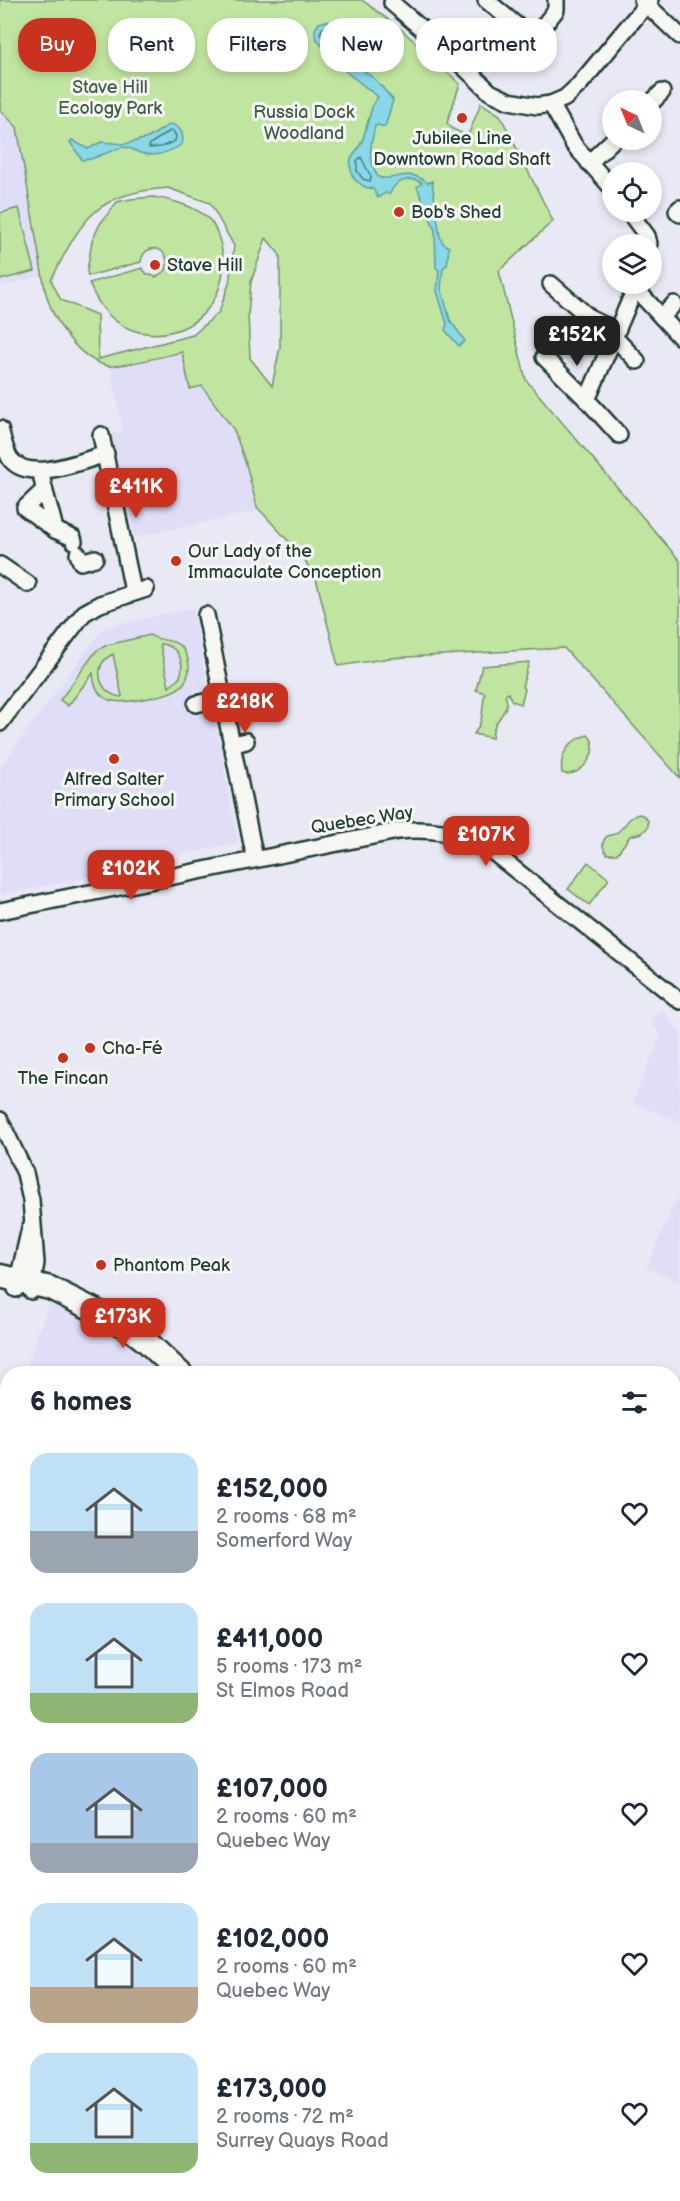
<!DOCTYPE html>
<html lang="en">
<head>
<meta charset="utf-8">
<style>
	body { margin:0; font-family:"Balsamiq Sans",sans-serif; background:#f2f2f3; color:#1f2937; height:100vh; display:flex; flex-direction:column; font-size:22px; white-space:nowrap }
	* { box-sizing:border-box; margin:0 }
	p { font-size:20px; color:#747a83 }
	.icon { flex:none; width:33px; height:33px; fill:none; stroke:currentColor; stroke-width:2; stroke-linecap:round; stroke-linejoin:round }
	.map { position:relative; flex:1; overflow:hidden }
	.side { position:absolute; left:0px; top:1366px; width:681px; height:836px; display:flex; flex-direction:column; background:#fff; border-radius:24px 24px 0 0; box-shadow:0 3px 9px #0003 }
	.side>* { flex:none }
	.top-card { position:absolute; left:18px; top:18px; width:645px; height:54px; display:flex; gap:12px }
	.needle { width:39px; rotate:317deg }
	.fabs { position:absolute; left:602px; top:90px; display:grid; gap:12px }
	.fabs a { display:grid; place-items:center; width:60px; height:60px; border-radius:50%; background:#fff; box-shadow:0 3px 9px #0003; font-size:30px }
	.price { position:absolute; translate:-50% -51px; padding:0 14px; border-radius:12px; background:#c8321e; color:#fff; font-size:20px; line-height:39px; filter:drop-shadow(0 2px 3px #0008) }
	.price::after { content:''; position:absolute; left:50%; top:36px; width:18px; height:14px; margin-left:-9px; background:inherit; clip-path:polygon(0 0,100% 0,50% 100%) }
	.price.selected { background:#222; color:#fff }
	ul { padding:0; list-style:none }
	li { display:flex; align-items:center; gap:18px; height:150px; padding:0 30px }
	li span { display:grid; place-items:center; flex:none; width:168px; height:120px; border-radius:18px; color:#555 }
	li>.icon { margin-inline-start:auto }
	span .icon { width:72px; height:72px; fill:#fffc; stroke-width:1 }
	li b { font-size:26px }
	h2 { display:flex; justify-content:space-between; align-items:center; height:72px; padding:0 30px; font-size:26px }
	.chip { padding:0 21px; border-radius:24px; background:#fff; box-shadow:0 3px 9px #0003; font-size:21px; line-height:54px }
	.chip.selected { background:#c8321e; color:#fff }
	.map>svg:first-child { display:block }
</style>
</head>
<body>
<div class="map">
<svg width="680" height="2201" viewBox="0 0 680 2201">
	<rect width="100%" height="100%" fill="#e9e8f5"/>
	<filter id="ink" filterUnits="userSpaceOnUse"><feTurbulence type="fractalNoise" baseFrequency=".0167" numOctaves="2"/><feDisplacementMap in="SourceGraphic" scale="12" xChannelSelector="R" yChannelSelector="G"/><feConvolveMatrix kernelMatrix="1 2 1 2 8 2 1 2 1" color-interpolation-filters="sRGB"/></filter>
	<g filter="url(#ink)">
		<!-- built -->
		<g fill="#e0def7">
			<polygon points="0,110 17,127 42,276 0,287"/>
			<polygon points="182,352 190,388 202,386 234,430 246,464 257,507 262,510 134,537 112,434 123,432 110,366"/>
			<polygon points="193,608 206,677 203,687 194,694 199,714 210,717 216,725 238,840 235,843 172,856 162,863 0,895 0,767 103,628"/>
			<polygon points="662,1010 680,1032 680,1122 632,1103 661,1035 649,1020"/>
			<polygon points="680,1191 680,1282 646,1268"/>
			<polygon points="48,1305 78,1312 137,1340 176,1374 24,1374"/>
			<polygon points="7,1419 7,1527 0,1524 0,1438"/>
			<polygon points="675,1673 680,1675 680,1917 674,1930 674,1674"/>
		</g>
		<!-- green -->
		<g fill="#c0e5a0" stroke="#70916a" stroke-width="1.5" fill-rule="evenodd">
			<path d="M0 0H362L402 30 460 84 447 123 453 129 463 134 469 133 481 103 500 115 553 221 499 271 526 380 680 561V778L564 648 390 658 338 666 316 578 311 574 304 558 257 507 246 464 234 430 202 386 190 389 182 352C169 355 117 368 108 366 77 359 52 319 45 290L17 127 0 110ZM168 188 210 203 234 246 229 284 219 312 193 335 98 359 97 315 61 300 51 280C82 220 94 193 168 188ZM266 238 280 255V347L272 386 250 358 248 315 251 282Z"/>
			<path d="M153 197C172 200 193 205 208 218 216 226 220 240 222 251 231 301 189 343 139 332 114 326 98 306 89 283L142 268 147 274 156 277 166 270C173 247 144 240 141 262L88 276 87 271 92 241 100 224 117 202 131 199Z"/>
			<polygon points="19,208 35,271 0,280 0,213"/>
			<path d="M150 635C161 643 174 637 183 649 187 655 189 660 189 667 189 692 164 695 144 699 119 704 95 706 93 673L68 706 60 700 96 651 107 645ZM160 644C177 645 186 661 180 677L169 687ZM113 654 122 696 121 697C98 694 91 664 113 654Z"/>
			<path d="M529 662 522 687 525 689 521 704 512 701 508 693 505 695C513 711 492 718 492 738L474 734C485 720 481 709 485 693L476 690 482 666Z"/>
			<path d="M588 735C603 749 580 780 562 773 559 754 570 739 588 735Z"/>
			<path d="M639 814 645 816 648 821V827L642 833 630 836 617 854H607C604 850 601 845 604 840 606 834 612 836 616 833 625 828 627 817 639 814Z"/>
			<polygon points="588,862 609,879 589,905 568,889"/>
		</g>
		<!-- water -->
		<g fill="#89d8e7" stroke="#5f9a9f" stroke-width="1.5">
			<path d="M326 21C337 25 348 32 355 41L354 58 357 66 376 80 393 100 385 127 378 125 375 126C370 148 367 157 378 177 392 183 407 166 428 183L432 181 440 237 443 243 449 247 447 265 443 268 441 288 450 320 465 341 459 346 445 330 447 324 437 291 439 270 436 268 435 230 417 187 422 183C412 176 394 180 390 194L385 193 378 198 373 189 365 187 355 180 352 175 350 165 351 159 362 142 373 104 378 97 345 71C345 49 313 52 315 29L319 23Z"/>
			<path d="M170 124C179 125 185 134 182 144 171 152 154 158 141 153 134 151 130 147 122 147L91 159 82 160 70 142 72 140 88 149 101 142 125 144 148 138Z"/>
			<polygon points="0,1550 8,1553 7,1748 0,1745"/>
			<polygon points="0,1784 7,1784 7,1848 0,1842"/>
		</g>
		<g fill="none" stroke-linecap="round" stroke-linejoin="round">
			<!-- shore -->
			<g stroke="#497b7c" stroke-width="1.5">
				<path d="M323 28C333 28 344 36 349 44L347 53 344 54 324 41 320 33Z"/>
				<polygon points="170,131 173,131 176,136 175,141 161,147 149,148 150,144"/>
				<polygon points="361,157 371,177 370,181 363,179 357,171 357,161"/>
			</g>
			<!-- street casing -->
			<g stroke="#1f3d34" stroke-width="20">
				<g id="street">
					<polyline points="486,0 533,39 556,10 556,0"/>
					<polyline points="642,0 680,36"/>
					<polyline points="392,3 443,47 490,92 509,101 537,106 551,104 565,98 579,85 650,0"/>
					<polyline points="651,103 662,92"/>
					<polyline points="551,104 574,145 612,188"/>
					<polyline points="589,163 613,140"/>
					<polyline points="680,208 677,211 680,214"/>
					<polyline points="629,212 647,236 649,244"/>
					<polyline points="551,284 591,319 616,331"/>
					<polyline points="635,288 680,337"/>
					<polyline points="662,317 674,304"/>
					<polyline points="614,337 637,361"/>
					<polyline points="544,357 587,400"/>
					<path d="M0 429C3 439 5 452 11 460 31 483 81 461 106 454"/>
					<polyline points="101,435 133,591"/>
					<polyline points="619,435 587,400 637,284"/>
					<path d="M41 471C43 492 51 509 55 530L25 508 43 491"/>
					<polyline points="55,530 73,538 74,541"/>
					<polyline points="78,554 81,562 95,558"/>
					<polyline points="0,565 28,584"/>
					<polyline points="206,615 255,859"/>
					<polyline points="196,704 222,698"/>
					<polyline points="0,723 84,613 100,604 146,589"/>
					<polyline points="231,745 246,741"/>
					<path d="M0 911 398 831C429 828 455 832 484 845L680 1001"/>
					<polyline points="0,1120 25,1173 31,1200 36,1263 31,1291"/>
					<polyline points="16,1289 30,1228"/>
					<polyline points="0,1874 8,1877"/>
					<polyline points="674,1969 680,1963"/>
					<polyline points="0,2129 8,2092"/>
					<polyline points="0,2142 8,2144"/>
					<polyline points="197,2194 198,2201"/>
				</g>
			</g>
			<!-- secondary casing -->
			<g stroke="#1f3d34" stroke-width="27">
				<g id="secondary">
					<polyline points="0,1276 50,1288 104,1315 129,1328 146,1341 181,1374"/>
					<polyline points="674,1651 680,1651"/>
				</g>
			</g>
			<!-- primary casing -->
			<g stroke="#1f3d34" stroke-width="28">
				<g id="primary">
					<polyline points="674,2188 680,2191"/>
					<polyline points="467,2201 585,2194"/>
				</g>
			</g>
			<!-- street -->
			<use href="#street" stroke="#f6f6f2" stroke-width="15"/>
			<!-- secondary -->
			<use href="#secondary" stroke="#f6f6f2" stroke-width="22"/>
			<!-- primary -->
			<use href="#primary" stroke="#f6e381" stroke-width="24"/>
		</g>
	</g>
	<!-- markers -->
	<g fill="#c8321e" stroke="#f6f6f2" stroke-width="2">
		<circle cx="462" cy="118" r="6"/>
		<circle cx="399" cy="212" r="6"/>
		<circle cx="155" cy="265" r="6"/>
		<circle cx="176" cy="561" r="6"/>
		<circle cx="114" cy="759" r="6"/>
		<circle cx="90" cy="1048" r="6"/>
		<circle cx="63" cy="1058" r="6"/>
		<circle cx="101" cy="1265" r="6"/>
	</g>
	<g text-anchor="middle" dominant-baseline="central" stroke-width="6" stroke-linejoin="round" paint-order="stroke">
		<!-- park labels -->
		<g font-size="18" fill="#3f5f4a" stroke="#f6f6f2">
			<text x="110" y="87">Stave Hill<tspan x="110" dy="21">Ecology Park</tspan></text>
			<text x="304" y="112">Russia Dock<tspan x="304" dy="21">Woodland</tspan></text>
		</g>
		<!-- poi labels -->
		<g font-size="18" fill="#1f3d34" stroke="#f6f6f2" text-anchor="start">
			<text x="462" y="138" text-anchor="middle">Jubilee Line<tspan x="462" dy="21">Downtown Road Shaft</tspan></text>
			<text x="411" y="212">Bob's Shed</text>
			<text x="167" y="265">Stave Hill</text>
			<text x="188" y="551">Our Lady of the<tspan x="188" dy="21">Immaculate Conception</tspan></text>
			<text x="114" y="779" text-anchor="middle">Alfred Salter<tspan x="114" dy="21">Primary School</tspan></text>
			<text x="102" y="1048">Cha-Fé</text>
			<text x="63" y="1078" text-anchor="middle">The Fincan</text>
			<text x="113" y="1265">Phantom Peak</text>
		</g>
		<!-- street labels -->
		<g font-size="18" fill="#1f3d34" stroke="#f6f6f2">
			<text transform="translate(362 820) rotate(-9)">Quebec Way</text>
		</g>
	</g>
</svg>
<div class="fabs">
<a><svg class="needle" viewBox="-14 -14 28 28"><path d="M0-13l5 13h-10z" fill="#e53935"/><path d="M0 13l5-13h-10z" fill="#747a83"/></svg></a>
<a><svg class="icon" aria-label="locate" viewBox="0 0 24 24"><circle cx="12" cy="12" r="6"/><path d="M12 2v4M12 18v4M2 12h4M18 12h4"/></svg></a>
<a><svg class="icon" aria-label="layers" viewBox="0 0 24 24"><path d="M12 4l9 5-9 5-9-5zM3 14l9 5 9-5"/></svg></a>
</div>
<b class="price selected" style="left:577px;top:367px">£152K</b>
<b class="price" style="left:136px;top:519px">£411K</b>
<b class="price" style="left:245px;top:734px">£218K</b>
<b class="price" style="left:486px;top:867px">£107K</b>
<b class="price" style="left:131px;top:901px">£102K</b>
<b class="price" style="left:123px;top:1349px">£173K</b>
<div class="top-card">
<a class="chip selected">Buy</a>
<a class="chip">Rent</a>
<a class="chip">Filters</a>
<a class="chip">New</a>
<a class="chip">Apartment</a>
</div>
<section class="side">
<h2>6 homes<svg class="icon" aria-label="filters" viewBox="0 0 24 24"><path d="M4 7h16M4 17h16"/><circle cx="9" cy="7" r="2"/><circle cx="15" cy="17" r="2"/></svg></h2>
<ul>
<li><span style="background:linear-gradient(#bfe0f5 65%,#9aa5b1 0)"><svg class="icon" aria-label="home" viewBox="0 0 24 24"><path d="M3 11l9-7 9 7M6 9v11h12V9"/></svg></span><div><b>£152,000</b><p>2 rooms · 68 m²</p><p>Somerford Way</p></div><svg class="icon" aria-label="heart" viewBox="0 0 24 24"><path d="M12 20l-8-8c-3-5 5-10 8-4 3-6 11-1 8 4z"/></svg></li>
<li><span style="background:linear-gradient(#bfe0f5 75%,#8fb573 0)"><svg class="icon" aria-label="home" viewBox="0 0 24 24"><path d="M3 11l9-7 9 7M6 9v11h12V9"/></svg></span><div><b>£411,000</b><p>5 rooms · 173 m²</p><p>St Elmos Road</p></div><svg class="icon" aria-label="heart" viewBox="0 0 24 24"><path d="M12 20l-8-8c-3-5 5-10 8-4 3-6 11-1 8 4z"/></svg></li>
<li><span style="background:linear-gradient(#a9c7e8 75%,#9aa5b1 0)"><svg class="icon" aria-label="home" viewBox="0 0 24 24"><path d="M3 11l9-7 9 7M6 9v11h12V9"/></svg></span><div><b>£107,000</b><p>2 rooms · 60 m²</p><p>Quebec Way</p></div><svg class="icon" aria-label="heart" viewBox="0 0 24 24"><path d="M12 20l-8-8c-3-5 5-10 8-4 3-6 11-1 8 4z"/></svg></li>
<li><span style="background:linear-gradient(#bfe0f5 70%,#b9a48a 0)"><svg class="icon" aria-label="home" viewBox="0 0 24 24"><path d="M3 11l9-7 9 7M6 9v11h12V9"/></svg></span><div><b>£102,000</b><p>2 rooms · 60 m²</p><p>Quebec Way</p></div><svg class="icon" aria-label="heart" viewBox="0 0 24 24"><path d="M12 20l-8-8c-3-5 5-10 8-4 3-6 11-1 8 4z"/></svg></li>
<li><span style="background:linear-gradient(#bfe0f5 75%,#8fb573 0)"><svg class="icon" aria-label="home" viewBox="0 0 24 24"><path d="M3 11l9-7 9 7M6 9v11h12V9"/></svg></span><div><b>£173,000</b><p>2 rooms · 72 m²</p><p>Surrey Quays Road</p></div><svg class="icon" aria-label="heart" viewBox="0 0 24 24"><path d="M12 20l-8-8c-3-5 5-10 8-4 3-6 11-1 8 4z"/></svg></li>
</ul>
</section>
</div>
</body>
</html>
